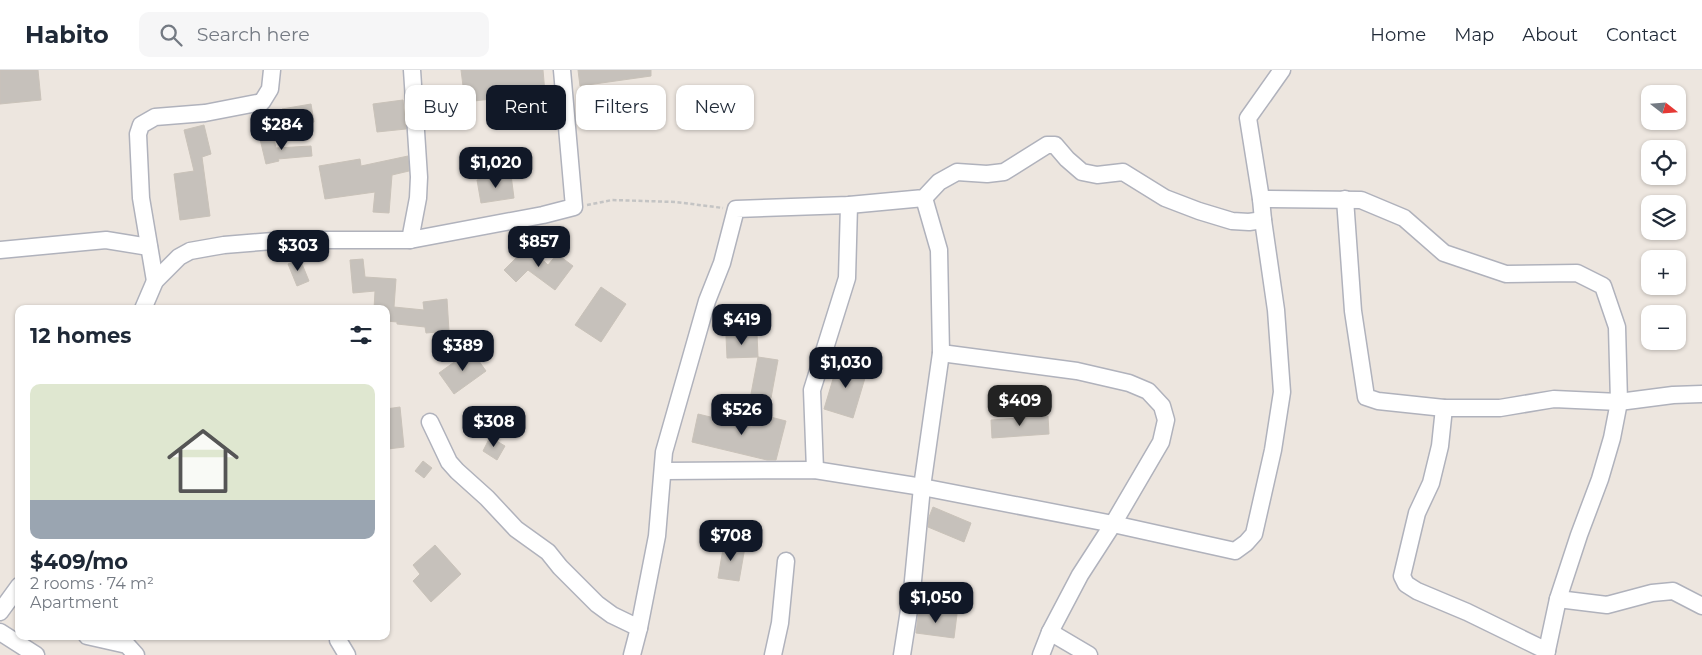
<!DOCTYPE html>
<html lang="en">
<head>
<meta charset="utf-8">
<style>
	body { margin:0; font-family:Montserrat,sans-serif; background:#f6f6f7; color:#1f2937; height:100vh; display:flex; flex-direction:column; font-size:19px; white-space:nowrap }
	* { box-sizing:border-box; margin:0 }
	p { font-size:16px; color:#747a83 }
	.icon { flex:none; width:28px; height:28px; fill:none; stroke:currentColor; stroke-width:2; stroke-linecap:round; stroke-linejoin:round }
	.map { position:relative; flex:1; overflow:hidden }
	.sheet { position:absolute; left:15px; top:235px; width:375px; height:335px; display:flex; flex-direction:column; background:#fff; border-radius:10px; box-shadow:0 1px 4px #0004 }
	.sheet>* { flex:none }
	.guide { position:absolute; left:405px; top:15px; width:475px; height:45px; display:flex; gap:10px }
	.needle { width:32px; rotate:107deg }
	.fabs { position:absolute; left:1641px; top:15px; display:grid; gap:10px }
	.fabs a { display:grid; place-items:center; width:45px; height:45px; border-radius:10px; background:#fff; box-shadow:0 1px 4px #0004; font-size:25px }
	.price { position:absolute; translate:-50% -42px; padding:0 11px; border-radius:10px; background:#111827; color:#fff; font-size:16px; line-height:32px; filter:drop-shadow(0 1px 2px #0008) }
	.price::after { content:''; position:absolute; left:50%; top:30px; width:15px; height:11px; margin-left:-8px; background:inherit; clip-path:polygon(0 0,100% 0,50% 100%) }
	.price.selected { background:#222; color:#fff }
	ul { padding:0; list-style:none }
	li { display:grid; align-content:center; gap:10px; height:265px; padding:0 15px }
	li+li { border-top:1px solid #e0e1e3 }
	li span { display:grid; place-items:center; height:155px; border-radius:10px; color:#555 }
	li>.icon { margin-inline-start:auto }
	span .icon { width:90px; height:90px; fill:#fffc; stroke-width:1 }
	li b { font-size:21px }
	h2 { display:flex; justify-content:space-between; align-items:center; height:60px; padding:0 15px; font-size:21px }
	.chip { padding:0 18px; border-radius:10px; background:#fff; box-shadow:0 1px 4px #0004; font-size:18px; line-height:45px }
	.chip.selected { background:#111827; color:#fff }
	header { display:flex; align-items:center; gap:30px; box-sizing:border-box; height:70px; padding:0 25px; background:#fff; border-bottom:1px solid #e0e1e3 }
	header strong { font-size:24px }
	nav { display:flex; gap:28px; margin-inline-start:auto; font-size:18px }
	.search { width:350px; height:45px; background:#f6f6f7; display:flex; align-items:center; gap:12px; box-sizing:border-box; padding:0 18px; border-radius:10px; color:#747a83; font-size:19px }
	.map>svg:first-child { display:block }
</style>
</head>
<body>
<header>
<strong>Habito</strong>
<div class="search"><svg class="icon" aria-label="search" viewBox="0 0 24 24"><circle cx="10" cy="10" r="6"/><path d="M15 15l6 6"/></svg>Search here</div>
<nav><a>Home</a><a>Map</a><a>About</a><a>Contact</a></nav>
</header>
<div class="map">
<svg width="1702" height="585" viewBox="0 0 1702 585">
	<rect width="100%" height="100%" fill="#ede6df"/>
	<!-- building -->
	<g fill="#c6c1bb" stroke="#c9c2b9">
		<polygon points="0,0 38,0 41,30 0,34"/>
		<polygon points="461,0 543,0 545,23 465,32"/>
		<polygon points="578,0 651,0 651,6 580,16"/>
		<polygon points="403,30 406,59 377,62 373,34"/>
		<polygon points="311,34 314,52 285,57 282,39"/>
		<polygon points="204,55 211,84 202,87 210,146 180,150 174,104 194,101 184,60"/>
		<polygon points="273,65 276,78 311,76 312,86 278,89 279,91 266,94 260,69"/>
		<polygon points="408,86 409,101 392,105 389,143 373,142 375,122 325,129 319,96 360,89 361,96"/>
		<polygon points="511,105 514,128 481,133 477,110"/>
		<polygon points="528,176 548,195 557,184 573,196 555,220 528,200 516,212 504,200"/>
		<polygon points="300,189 309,211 297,216 288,194"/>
		<polygon points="363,189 365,207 396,209 394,237 424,240 423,232 447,229 449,261 426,263 425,257 397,254 397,252 386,251 386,239 374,239 375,221 353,223 350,190"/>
		<polygon points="601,217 626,234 601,272 575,255"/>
		<polygon points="757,264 758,287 727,288 726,266"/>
		<polygon points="471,280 486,301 454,324 439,303"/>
		<polygon points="758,287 778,290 771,328 751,324"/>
		<polygon points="839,289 868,298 853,348 824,339"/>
		<polygon points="400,337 404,377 388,379 386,339"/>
		<polygon points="755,343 786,351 776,390 767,390 692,372 698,344 752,357"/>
		<polygon points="1048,346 1049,364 992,368 991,350"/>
		<polygon points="490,367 505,376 497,390 483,381"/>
		<polygon points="423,391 432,398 424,408 415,401"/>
		<polygon points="933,437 971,453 964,472 928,457 929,447"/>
		<polygon points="724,473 745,477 739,511 718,508"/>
		<polygon points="435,475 461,504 431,532 413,511 420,504 413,495"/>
		<polygon points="919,539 957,544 954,568 916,563"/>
	</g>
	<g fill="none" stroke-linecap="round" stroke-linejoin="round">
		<!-- minor casing -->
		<g stroke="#b0b2bc" stroke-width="19">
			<g id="minor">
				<polyline points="1261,129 1361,130 1404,148 1444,183 1506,204 1577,203 1603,216 1617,257 1619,332 1612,368 1600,409 1579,465 1558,529 1546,585"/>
				<polyline points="1345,129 1353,241 1366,327 1378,331 1444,338 1500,338 1554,329 1619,332 1673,325 1702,324"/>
				<polyline points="410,170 543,145 574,137 562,0"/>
				<polyline points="0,180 106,170 149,177"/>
				<polyline points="155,211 141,128 138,64 141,55 155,47 205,43 262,32 270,19 272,0"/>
				<polyline points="143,239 155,211 179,187 190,181 224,175 273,171 321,170 410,170 418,128 419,107 412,0"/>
				<polyline points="941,283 1077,301 1129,313 1148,321 1162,336 1166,350 1161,372 1113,454 1080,505 1050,562 1041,585"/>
				<polyline points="1444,338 1440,376 1431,413 1417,443 1402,506 1406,514 1417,521 1467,542 1547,581"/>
				<polyline points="430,352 449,392 457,401 487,428 516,459 548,482 560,497 597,534 612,545 639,558"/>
				<polyline points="815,400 812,320 847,208 849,135"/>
				<polyline points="664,401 815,400 922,417 1113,454 1235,481 1246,473 1254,464 1273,380 1282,322 1276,240 1263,150 1261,129 1248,48 1282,0"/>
				<polyline points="1558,529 1607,535 1652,523 1673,521 1702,536"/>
				<polyline points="0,542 19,516"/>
				<polyline points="0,562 36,585"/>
				<polyline points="1050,562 1089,585"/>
				<polyline points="87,566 127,575 136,585"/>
				<polyline points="338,566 338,570 347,585"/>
				<polyline points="632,585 639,558 657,466 664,382 707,231 722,193 736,139 849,135 924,128 939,112 957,102 987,104 1004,102 1047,75 1055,75 1067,89 1082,102 1097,105 1123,102 1165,128 1199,141 1232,151 1249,152 1263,150"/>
				<polyline points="773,585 780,553 786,491"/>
				<polyline points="902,585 912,521 922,417 941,283 939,180 924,128"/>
			</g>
		</g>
		<!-- path -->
		<polyline stroke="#c4c4c4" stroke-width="2.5" stroke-dasharray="4 2.5" stroke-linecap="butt" points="587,135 612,130 676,132 723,138"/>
		<!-- minor -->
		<use href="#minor" stroke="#fff" stroke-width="16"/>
	</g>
</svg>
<div class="fabs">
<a><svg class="needle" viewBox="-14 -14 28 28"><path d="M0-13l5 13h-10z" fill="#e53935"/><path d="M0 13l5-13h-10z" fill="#747a83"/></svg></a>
<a><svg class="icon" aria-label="locate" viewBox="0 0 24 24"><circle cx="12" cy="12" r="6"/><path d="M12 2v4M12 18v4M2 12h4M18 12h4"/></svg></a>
<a><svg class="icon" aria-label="layers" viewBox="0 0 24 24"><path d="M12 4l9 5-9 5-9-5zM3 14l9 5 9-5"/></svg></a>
<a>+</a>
<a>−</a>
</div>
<b class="price" style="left:282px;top:81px">$284</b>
<b class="price" style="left:496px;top:119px">$1,020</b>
<b class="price" style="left:539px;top:198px">$857</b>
<b class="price" style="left:298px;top:202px">$303</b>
<b class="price" style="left:742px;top:276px">$419</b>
<b class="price" style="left:463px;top:302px">$389</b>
<b class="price" style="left:846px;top:319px">$1,030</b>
<b class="price selected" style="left:1020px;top:357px">$409</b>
<b class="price" style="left:742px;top:366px">$526</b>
<b class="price" style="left:494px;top:378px">$308</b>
<b class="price" style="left:731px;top:492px">$708</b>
<b class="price" style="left:936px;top:554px">$1,050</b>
<div class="guide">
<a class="chip">Buy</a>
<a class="chip selected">Rent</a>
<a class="chip">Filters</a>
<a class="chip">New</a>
</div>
<section class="sheet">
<h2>12 homes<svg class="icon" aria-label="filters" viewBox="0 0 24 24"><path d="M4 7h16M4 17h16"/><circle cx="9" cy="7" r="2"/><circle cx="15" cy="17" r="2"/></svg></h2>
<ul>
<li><span style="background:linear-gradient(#dfe7d0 75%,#9aa5b1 0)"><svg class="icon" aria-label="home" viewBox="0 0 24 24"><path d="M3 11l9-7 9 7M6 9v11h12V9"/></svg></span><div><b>$409/mo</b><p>2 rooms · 74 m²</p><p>Apartment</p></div></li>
</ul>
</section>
</div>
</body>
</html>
